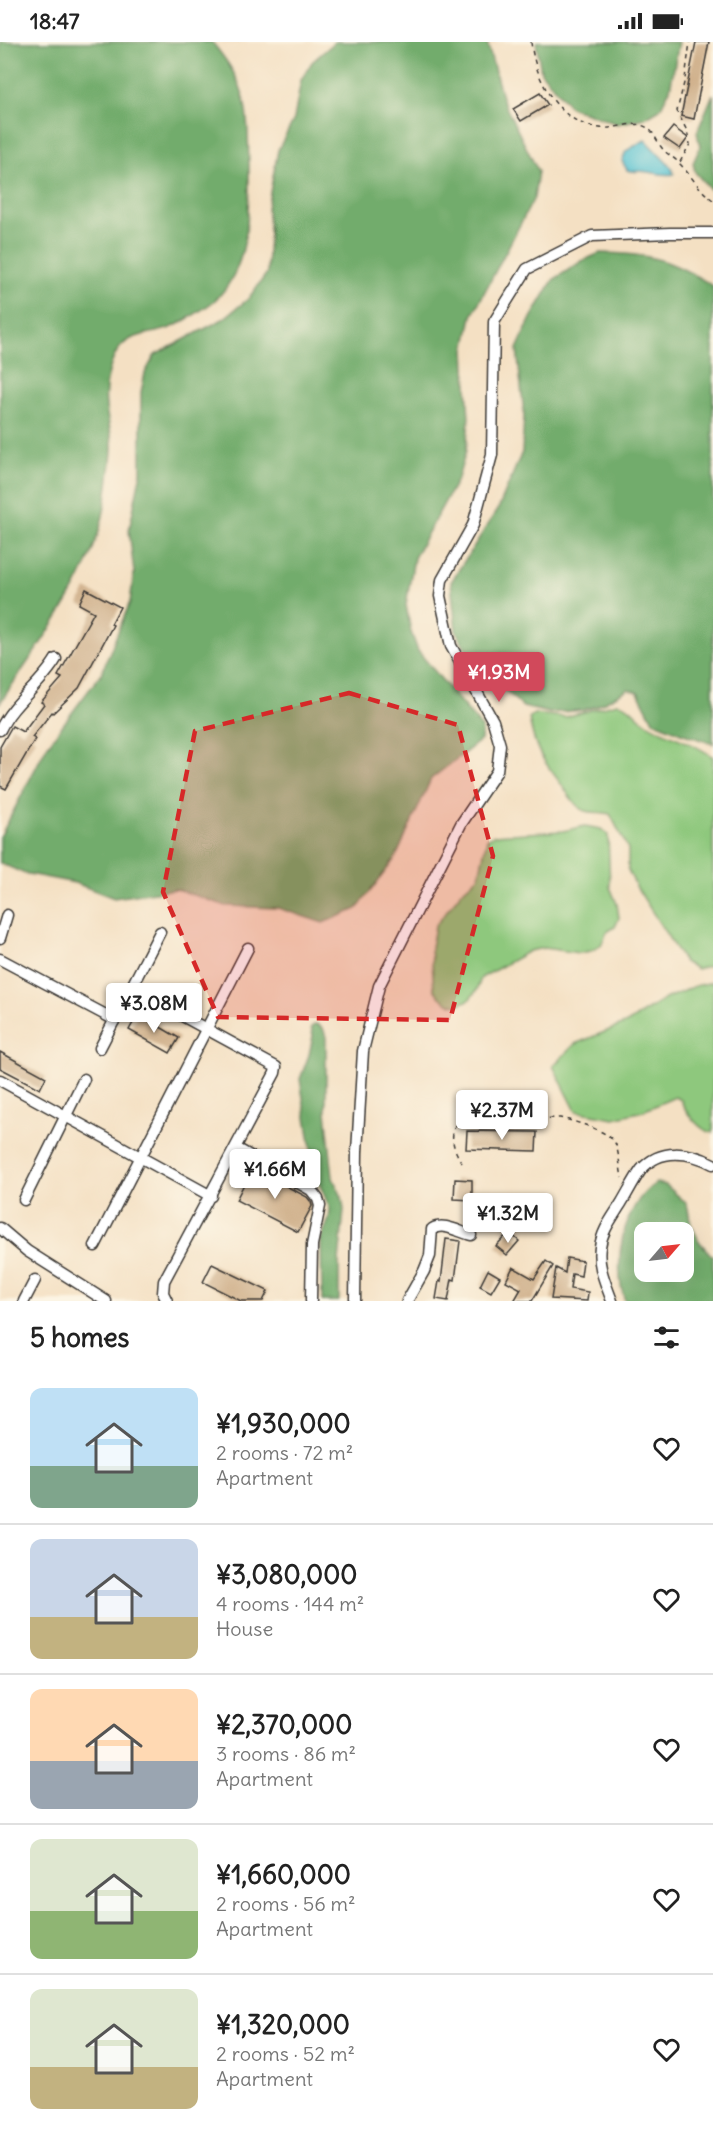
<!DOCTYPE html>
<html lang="en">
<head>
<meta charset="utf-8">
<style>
	body { margin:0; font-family:Delius,sans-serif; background:#f2f2f2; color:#222; height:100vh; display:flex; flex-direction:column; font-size:22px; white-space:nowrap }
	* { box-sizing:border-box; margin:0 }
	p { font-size:20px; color:#767676 }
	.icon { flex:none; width:33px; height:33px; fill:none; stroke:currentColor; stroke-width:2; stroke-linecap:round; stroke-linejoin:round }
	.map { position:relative; height:1259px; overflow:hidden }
	.drawer { display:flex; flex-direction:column; background:#fff; flex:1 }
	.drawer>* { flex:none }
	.needle { width:39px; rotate:62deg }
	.controls { position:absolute; left:634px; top:1180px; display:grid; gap:12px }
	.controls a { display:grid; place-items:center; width:60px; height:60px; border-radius:12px; background:#fff; box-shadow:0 6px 24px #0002; font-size:30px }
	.price { position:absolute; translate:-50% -51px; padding:0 14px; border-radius:6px; background:#fff; color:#222; font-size:20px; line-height:39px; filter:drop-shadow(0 2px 3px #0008) }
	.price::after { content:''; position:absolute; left:50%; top:36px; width:18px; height:14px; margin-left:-9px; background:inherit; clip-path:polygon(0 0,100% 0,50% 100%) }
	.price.current { background:#d1495b; color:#fff }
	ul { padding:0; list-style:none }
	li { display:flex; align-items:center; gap:18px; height:150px; padding:0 30px }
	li+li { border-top:2px solid #e0e0e0 }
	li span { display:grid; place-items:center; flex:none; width:168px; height:120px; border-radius:12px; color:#555 }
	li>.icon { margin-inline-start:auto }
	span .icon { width:72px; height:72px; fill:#fffc; stroke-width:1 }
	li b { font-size:26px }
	h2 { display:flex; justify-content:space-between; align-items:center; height:72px; padding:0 30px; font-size:26px }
	.status { display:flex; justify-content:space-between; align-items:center; height:42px; padding:0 30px; background:#fff; direction:ltr }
	.status svg { height:16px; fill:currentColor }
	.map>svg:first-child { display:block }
</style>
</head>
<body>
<div class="status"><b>18:47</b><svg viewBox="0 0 49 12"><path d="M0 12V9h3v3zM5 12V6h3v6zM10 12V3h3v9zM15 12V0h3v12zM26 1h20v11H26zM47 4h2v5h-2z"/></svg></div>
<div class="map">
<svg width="713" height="1259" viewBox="0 0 713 1259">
	<rect width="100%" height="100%" fill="#fcf5e5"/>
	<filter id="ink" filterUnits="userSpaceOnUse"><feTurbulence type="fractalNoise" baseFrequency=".0167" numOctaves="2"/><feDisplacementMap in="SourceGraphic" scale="12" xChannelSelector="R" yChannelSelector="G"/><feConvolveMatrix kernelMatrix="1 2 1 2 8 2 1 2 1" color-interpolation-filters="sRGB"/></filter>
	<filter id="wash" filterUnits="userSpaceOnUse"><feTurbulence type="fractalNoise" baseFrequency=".008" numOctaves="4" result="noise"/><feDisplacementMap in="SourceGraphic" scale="24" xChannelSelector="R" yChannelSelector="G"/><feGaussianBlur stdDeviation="1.35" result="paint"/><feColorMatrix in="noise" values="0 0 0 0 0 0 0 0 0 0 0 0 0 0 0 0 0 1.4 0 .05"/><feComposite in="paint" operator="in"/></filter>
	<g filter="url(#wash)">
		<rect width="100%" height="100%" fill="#f4e0c3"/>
		<!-- green -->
		<g fill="#8ec87d" stroke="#55724c" stroke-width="1.5">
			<path d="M617 661C630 662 634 672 644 679 665 694 693 699 713 715V923L697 927 684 920 637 846 628 828V807L610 772C601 769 590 772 583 768 574 763 570 754 564 746 543 717 536 713 529 676L534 672 566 675Z"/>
			<polygon points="585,784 601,787 608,793 610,845 617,862 619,876 615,885 607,890 601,903 591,909 579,911 544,906 529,909 481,936 477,948 469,958 457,963 448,961 440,955 434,947 431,906 435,884 463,848 479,834 487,797 494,793 563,789"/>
			<path d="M713 940V1091C700 1089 685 1070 681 1058L675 1055 643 1069 614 1076 576 1069 553 1024 575 1002 627 981 665 957 695 944Z"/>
		</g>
		<!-- forest -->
		<g fill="#72ac6c" stroke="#476444" stroke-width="1.5" fill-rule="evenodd">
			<path d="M0 0H212C224 15 236 31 242 50 249 73 248 99 249 122 249 167 251 226 214 259 207 265 176 285 167 287 146 294 125 291 114 315 108 330 104 348 106 364 107 379 113 393 112 408 111 425 108 442 106 458 95 535 41 598 0 661Z"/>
			<polygon points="335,0 487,0 503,59 538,129 534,156 472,274 465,308 469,378 466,409 458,436 414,516 406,563 411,590 418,609 482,686 481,698 431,737 396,815 357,867 323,881 278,866 226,864 176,847 114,856 75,841 23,831 0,821 0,795 47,704 101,632 130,560 134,531 129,488 141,430 141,350 145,331 155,313 223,277 248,257 267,231 269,187 267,166 278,108 294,77 301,38 312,20"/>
			<polygon points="536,0 679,0 670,47 660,67 645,76 617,82 570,65 541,30"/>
			<polygon points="713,52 713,151 695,130 693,121 700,105 697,90"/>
			<path d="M600 211C649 211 672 218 713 244V702L681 691 653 679 638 650 628 647 597 664 583 668 550 671 523 665 470 614 456 589 451 540 499 465 522 410 524 372 517 307 531 276 553 238 582 219Z"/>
			<polygon points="316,982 323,986 326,995 326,1069 333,1136 342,1155 344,1168 339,1220 339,1259 322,1259 321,1197 329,1177 330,1167 315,1131 300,1037 309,1013 313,994 311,985"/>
			<path d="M656 1141 666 1143 687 1162 691 1182 699 1199 711 1213H713V1259H625C612 1222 622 1164 656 1141ZM645 1191H684V1230H645Z"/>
		</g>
		<!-- water -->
		<path fill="#57c2d2" stroke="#3a6f77" stroke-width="1.5" d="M645 98 671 125 674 132C665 134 657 131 648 130 640 128 635 131 627 128L622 119 626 109Z"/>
		<g id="blocks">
			<!-- building -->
			<g fill="#d0b18c">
				<polygon points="696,0 709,0 694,77 681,74"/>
				<polygon points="540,51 548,63 521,79 513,67"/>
				<polygon points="673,85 688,96 680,107 664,96"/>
				<polygon points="86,547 120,565 111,582 113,583 79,646 53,671 52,670 32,695 35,697 6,747 0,744 0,705 12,684 23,690 44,662 41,660 62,636 58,634 94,570 79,562"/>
				<polygon points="138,972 179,996 170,1011 129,988"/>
				<polygon points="0,1010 46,1035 40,1047 0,1026"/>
				<polygon points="467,1089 537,1090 536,1109 466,1107"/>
				<polygon points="252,1126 307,1155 311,1160 312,1164 298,1190 236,1158"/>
				<polygon points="455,1137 472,1138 472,1158 454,1157"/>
				<polygon points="509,1190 519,1199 507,1213 496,1204"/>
				<polygon points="446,1197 460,1199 455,1238 452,1237 448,1259 436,1257 439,1239 441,1240"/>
				<polygon points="567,1216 583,1219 581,1234 572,1232 570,1247 588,1250 587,1259 551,1257 556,1226 565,1231"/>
				<polygon points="546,1219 553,1224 532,1259 514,1259 521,1247 506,1239 513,1225 534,1237"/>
				<polygon points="212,1222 268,1249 263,1259 241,1259 203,1240"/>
				<polygon points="488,1228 500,1235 491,1250 480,1244"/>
			</g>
		</g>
	</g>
	<g filter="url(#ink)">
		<use href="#blocks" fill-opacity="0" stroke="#3c3935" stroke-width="1.5"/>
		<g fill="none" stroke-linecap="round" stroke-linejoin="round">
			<!-- minor casing -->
			<g stroke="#3c3935" stroke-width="13">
				<g id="minor">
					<path d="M0 688C13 660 41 643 56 617"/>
					<polyline points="0,896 7,873"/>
					<polyline points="0,917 115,978"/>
					<polyline points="131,946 276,1025 275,1031 164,1239 163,1251 167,1259"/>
					<polyline points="100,1006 160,890"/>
					<polyline points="0,1038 211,1154"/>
					<polyline points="236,1106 311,1148 318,1157 320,1164 312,1203 311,1259"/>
					<polyline points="24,1158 84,1037"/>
					<polyline points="0,1186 27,1209 106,1259"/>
					<polyline points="95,1204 248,906"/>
					<polyline points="24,1259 35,1238"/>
					<polyline points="355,1259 357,1110 363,1009 379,944 461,782 497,729 500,703 493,679 451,604 440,554 442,538 473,483 492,413 494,280 527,227 592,194 670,191 713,191"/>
					<path d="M407 1259 424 1229 430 1214 432 1187C444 1180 459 1190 471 1193"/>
					<path d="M612 1259C606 1242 597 1224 600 1205 602 1188 613 1175 622 1160 628 1150 634 1138 641 1128 660 1105 690 1110 713 1122"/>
				</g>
			</g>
			<!-- path -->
			<g stroke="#3c3935" stroke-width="1.5" stroke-dasharray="4.5 4.5" stroke-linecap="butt">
				<path d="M531 0C535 37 558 82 600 86 617 88 634 76 649 87 655 92 657 100 662 106 666 112 674 115 679 121 691 133 699 148 713 158"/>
				<polyline points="680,120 690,102 687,89 677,69 685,37 690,0"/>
				<path d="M462 1121C454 1108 449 1096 456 1082L463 1079 560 1076C574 1079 611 1089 616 1103 619 1113 620 1125 622 1136"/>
			</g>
			<!-- minor -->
			<use href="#minor" stroke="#fff" stroke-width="10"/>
		</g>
	</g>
	<!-- marked area -->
	<path fill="#d62828" fill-opacity="0.2" stroke="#d62828" stroke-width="4.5" stroke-dasharray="12 8" stroke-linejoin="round" d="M349 651 458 683 493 814 450 978 218 975 163 850 195 689Z"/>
</svg>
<div class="controls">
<a><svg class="needle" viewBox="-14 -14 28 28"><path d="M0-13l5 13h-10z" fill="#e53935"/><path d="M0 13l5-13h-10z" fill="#767676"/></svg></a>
</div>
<b class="price current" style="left:499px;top:661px">¥1.93M</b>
<b class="price" style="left:154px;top:992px">¥3.08M</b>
<b class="price" style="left:502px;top:1099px">¥2.37M</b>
<b class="price" style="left:275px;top:1158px">¥1.66M</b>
<b class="price" style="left:508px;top:1202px">¥1.32M</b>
</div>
<section class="drawer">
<h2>5 homes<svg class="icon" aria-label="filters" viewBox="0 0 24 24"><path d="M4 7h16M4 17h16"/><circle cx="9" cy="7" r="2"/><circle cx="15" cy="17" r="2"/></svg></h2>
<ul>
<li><span style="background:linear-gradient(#bfe0f5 65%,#7fa58c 0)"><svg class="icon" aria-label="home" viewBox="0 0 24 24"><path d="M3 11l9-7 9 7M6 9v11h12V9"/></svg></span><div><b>¥1,930,000</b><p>2 rooms · 72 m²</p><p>Apartment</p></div><svg class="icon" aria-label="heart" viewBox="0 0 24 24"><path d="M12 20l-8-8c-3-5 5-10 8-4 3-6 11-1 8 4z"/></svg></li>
<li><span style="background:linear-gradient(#c9d6e8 65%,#c2b280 0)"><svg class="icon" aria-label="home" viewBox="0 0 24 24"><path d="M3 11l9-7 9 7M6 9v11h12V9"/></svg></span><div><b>¥3,080,000</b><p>4 rooms · 144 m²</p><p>House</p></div><svg class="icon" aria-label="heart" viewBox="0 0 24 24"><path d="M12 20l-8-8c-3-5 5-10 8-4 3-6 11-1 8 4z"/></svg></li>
<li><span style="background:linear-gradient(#ffd9b3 60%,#9aa5b1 0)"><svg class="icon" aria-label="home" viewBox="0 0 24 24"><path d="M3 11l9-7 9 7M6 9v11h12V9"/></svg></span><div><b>¥2,370,000</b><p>3 rooms · 86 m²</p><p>Apartment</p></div><svg class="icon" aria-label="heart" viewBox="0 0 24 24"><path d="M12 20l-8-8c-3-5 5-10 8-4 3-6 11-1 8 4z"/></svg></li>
<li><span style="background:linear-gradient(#dfe7d0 60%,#8fb573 0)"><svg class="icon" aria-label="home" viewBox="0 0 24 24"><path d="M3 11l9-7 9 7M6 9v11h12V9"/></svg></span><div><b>¥1,660,000</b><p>2 rooms · 56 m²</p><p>Apartment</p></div><svg class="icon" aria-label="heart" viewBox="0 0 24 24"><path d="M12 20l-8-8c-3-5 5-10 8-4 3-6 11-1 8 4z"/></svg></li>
<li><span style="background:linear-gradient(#dfe7d0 65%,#c2b280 0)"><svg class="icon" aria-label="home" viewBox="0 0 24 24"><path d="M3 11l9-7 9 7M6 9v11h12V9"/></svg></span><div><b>¥1,320,000</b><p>2 rooms · 52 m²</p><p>Apartment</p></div><svg class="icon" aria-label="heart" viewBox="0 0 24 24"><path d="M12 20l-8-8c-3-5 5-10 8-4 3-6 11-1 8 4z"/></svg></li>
</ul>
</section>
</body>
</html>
